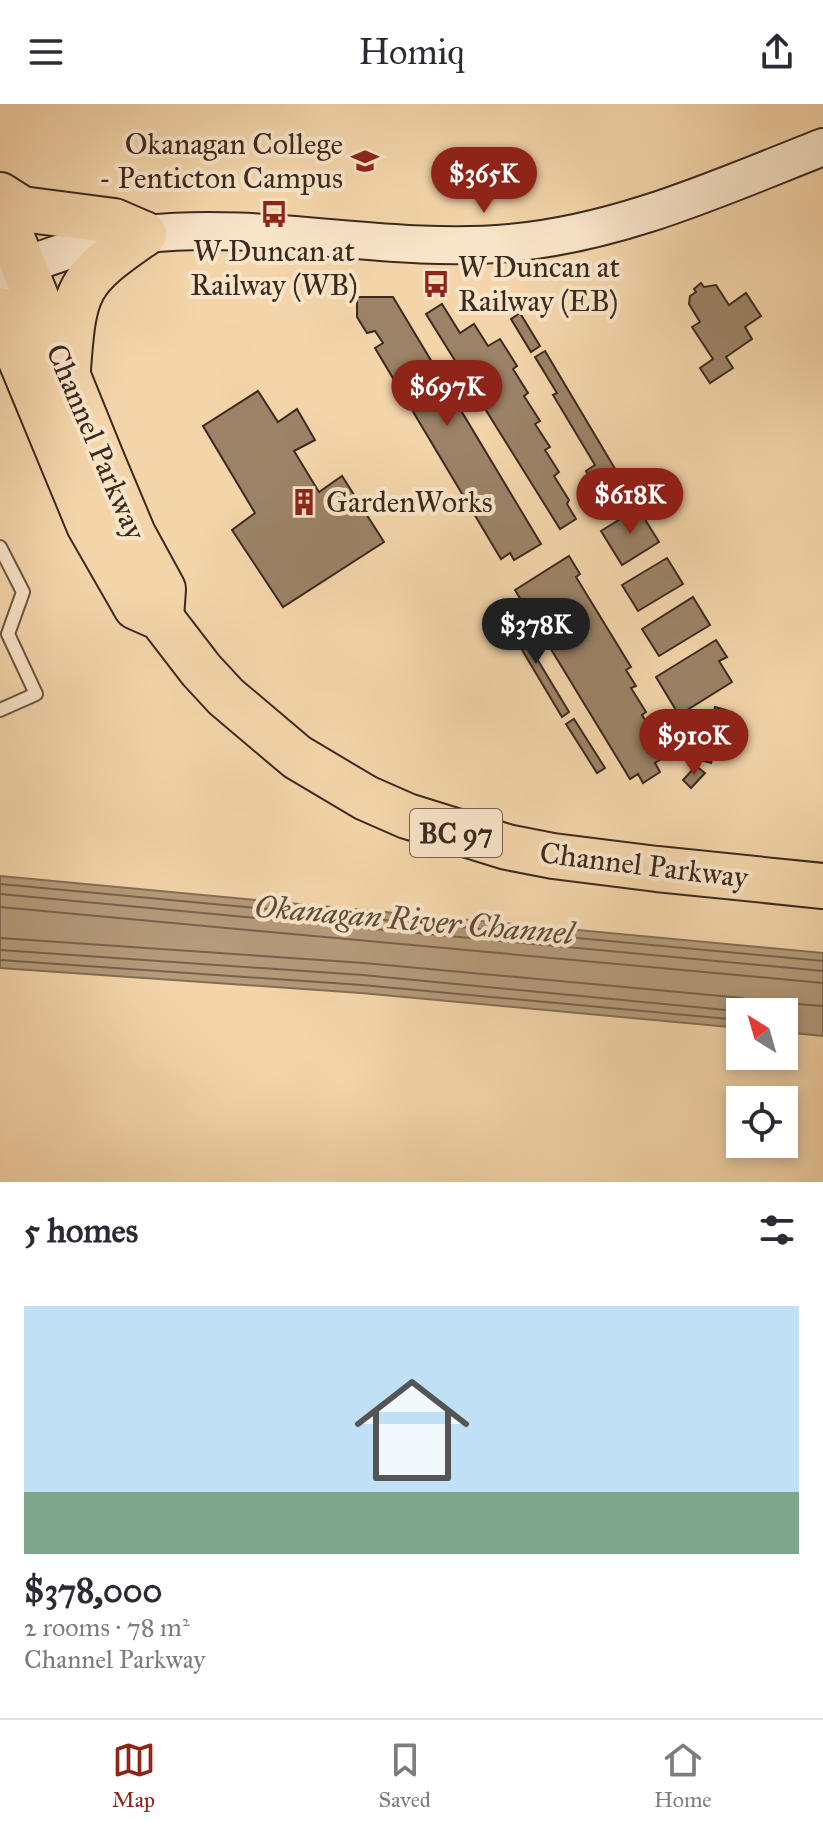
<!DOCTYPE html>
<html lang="en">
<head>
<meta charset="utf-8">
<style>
	body { margin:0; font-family:"IM FELL Great Primer",serif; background:#f7f7f7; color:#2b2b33; height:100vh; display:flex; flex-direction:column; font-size:30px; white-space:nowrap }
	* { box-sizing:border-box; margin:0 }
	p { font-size:26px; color:#7c7c81 }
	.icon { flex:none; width:44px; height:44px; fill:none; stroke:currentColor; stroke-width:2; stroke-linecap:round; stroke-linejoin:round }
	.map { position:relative; height:1078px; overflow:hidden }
	.details { display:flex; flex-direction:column; background:#fff; flex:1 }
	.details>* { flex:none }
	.needle { width:52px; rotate:323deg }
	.fabs { position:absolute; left:726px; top:894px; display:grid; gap:16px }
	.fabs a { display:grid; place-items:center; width:72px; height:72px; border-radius:0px; background:#fff; box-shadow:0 4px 12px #0003; font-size:40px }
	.price { position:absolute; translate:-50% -68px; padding:0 18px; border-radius:28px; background:#8f2418; color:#fff; font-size:26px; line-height:52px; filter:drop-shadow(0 2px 4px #0008) }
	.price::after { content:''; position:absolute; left:50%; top:48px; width:24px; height:18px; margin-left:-12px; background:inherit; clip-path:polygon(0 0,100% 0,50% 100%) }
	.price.on { background:#222; color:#fff }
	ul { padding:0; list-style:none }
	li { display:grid; align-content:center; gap:16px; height:424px; padding:0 24px }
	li+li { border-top:2px solid #e1e1e2 }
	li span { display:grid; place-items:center; height:248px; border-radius:0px; color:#555 }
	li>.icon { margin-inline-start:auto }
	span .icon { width:144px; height:144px; fill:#fffc; stroke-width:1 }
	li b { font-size:34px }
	h2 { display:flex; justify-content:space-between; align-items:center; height:96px; padding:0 24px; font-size:34px }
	header { display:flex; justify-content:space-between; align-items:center; height:104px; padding:0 24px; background:#fff; font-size:36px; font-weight:600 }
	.menu { display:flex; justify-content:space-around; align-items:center; height:112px; border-top:2px solid #e1e1e2; background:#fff; font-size:22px; color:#7c7c81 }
	.menu a { display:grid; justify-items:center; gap:4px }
	.menu .on { color:#8f2418 }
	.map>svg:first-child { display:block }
</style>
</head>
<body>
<header><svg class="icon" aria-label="menu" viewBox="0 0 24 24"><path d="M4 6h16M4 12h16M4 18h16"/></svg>Homiq<svg class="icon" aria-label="share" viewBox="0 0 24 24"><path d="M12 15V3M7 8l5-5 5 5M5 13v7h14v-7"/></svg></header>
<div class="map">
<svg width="823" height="1078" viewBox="0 0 823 1078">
	<rect width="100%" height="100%" fill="#f4d5aa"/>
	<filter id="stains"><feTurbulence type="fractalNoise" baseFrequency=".0025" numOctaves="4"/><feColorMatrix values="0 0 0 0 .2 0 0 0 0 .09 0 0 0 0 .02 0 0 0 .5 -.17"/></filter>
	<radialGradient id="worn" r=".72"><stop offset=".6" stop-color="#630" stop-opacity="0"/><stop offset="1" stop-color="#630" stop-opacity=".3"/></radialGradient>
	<!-- water -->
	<polygon fill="#b59b7b" stroke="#856e56" stroke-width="2" points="0,772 823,849 823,932 784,928 784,908 740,908 740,924 361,889 0,864"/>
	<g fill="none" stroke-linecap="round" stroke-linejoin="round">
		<!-- shore -->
		<g stroke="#78624d" stroke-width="2">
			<polyline points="0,780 823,857"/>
			<polyline points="0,790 823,867"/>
			<polyline points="0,803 823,879"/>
			<polyline points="0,834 364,859 603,881 743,894 764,906 784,899 823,902"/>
			<polyline points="0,846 363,871 747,908"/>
			<polyline points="0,856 362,881 740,916"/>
		</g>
	</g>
	<!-- building -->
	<g fill="#9c8367" stroke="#3c2a1f" stroke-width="2">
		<polygon points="701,179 704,183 716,181 729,201 746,189 761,212 745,223 752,235 726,253 733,264 710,279 700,264 713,255 692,223 700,218 689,200 690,192 696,188 694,185"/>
		<polygon points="357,193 393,193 541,440 514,456 510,449 501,455 375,244 383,239 375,227 367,229 357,213"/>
		<polygon points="442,200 460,229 474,220 488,242 500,235 517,262 513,265 528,289 524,292 540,317 535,320 550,343 545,346 559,368 554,372 569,396 567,400 576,415 560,425 426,210"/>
		<polygon points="520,209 540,242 531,248 511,215"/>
		<polygon points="545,247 627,385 605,399 586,367 595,361 553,291 557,289 535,253"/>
		<polygon points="258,287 278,318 297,305 315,336 294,347 319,388 342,372 384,438 283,503 232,426 255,409 203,322"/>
		<polygon points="638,404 659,438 622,461 601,427"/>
		<polygon points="569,452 580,470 576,473 631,563 626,566 636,582 631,584 646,608 642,611 657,635 653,638 663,654 655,659 660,668 643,679 638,670 630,675 515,486"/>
		<polygon points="667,454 683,480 638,507 622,481"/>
		<polygon points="693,493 710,521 659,552 642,525"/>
		<polygon points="510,510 569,608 562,613 503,514"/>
		<polygon points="716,536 727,553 719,557 732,578 679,611 656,573"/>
		<polygon points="715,603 726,606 718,634 698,628 700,619 710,621"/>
		<polygon points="574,615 605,664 597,669 566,620"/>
		<polygon points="696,634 716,640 711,659 690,653"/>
		<polygon points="696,662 705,669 691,684 683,676"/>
	</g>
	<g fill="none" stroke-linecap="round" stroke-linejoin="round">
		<!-- lane casing -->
		<g stroke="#6a5542" stroke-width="16">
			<polyline id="lane" points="0,443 23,488 8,530 36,590 0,606"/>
		</g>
		<!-- secondary casing -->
		<g stroke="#3c2a1f" stroke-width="40">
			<path id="secondary" d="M0 171C48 153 94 135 146 130 267 117 389 150 510 139 621 129 721 83 823 43"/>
		</g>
		<!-- highway casing -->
		<g stroke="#3c2a1f" stroke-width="48">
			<g id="highway">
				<polyline points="0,91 22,105 114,117 144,130"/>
				<polyline points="0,104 102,356 133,430 163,485 161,514"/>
				<polyline points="0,206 89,421 136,503 161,514 201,566 226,593 297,653 366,694 407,712 507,743 553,752 657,765 823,782"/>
				<path d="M68 265C74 184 77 176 144 130"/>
			</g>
		</g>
		<!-- lane -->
		<use href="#lane" stroke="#f8e4c8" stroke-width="12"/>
		<!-- secondary -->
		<use href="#secondary" stroke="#f8e4c8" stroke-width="36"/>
		<!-- highway -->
		<use href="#highway" stroke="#f4d5aa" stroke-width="44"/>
	</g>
	<!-- icons -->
	<defs>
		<g id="university-bare" transform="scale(2.16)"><path d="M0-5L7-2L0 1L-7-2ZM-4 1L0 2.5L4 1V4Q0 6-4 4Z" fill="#8f2418" stroke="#f8e4c8" stroke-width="2.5" paint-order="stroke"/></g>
		<g id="bus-bare" transform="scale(2.16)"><path d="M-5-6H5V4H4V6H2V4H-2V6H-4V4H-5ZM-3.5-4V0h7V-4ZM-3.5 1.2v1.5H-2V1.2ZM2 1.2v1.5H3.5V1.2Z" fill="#8f2418" stroke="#f8e4c8" stroke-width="2.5" paint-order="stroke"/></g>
		<g id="building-bare" transform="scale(2.16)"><path d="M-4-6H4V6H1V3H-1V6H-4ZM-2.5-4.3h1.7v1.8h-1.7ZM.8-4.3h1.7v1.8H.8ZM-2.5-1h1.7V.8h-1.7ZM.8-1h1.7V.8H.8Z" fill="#8f2418" stroke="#f8e4c8" stroke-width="2.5" paint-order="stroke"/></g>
	</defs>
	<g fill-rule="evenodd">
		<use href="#university-bare" x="365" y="57"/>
		<use href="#bus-bare" x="274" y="110"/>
		<use href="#bus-bare" x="436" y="180"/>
		<use href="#building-bare" x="304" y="398"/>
	</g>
	<g text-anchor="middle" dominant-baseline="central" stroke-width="8" stroke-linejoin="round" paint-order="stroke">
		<!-- shield labels -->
		<rect fill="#f8e4c8" stroke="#746252" stroke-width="2" x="410" y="705" width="92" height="48" rx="6"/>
		<g font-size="28" font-weight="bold" fill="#3c2a1f">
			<text x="456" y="729">BC 97</text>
		</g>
		<!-- poi labels -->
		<g font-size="30" fill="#3c2a1f" stroke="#f8e4c8" text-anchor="start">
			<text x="343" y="40" text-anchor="end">Okanagan College<tspan x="343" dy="34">- Penticton Campus</tspan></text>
			<text x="274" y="147" text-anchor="middle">W Duncan at<tspan x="274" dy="34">Railway (WB)</tspan></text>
			<text x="458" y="163">W Duncan at<tspan x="458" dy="34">Railway (EB)</tspan></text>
			<text x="326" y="398">GardenWorks</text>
		</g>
		<!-- street labels -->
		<g font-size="30" fill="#3c2a1f" stroke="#f8e4c8">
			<text transform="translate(96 338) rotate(67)">Channel Parkway</text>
			<text transform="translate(644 761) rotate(7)">Channel Parkway</text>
		</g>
		<!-- water labels -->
		<g font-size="32" font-style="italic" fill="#604c3b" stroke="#f8e4c8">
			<text transform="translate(414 816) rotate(5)">Okanagan River Channel</text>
		</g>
	</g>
	<rect width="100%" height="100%" filter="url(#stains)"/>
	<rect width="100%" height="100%" fill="url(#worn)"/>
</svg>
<div class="fabs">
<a><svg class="needle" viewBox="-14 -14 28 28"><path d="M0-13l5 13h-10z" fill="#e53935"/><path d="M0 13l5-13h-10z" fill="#7c7c81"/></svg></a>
<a><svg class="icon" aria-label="locate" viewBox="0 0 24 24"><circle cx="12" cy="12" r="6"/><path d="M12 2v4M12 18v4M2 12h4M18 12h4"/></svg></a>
</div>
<b class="price" style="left:484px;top:111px">$365K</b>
<b class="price" style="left:447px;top:324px">$697K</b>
<b class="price" style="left:630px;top:432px">$618K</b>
<b class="price on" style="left:536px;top:562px">$378K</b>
<b class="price" style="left:694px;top:673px">$910K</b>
</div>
<section class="details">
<h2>5 homes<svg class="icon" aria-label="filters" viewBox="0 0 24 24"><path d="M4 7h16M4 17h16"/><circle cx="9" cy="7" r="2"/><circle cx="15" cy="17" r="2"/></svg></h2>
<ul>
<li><span style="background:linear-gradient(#bfe0f5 75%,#7fa58c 0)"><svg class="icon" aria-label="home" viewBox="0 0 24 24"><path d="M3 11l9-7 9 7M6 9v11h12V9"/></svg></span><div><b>$378,000</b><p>2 rooms · 78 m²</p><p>Channel Parkway</p></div></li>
</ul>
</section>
<nav class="menu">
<a class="on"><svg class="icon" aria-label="map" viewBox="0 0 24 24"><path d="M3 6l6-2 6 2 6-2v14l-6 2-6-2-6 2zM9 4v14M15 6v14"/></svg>Map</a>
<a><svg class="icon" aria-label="saved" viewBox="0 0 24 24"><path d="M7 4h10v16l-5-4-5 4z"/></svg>Saved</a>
<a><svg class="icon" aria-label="home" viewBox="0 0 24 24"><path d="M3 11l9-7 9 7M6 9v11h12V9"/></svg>Home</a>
</nav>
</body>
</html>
